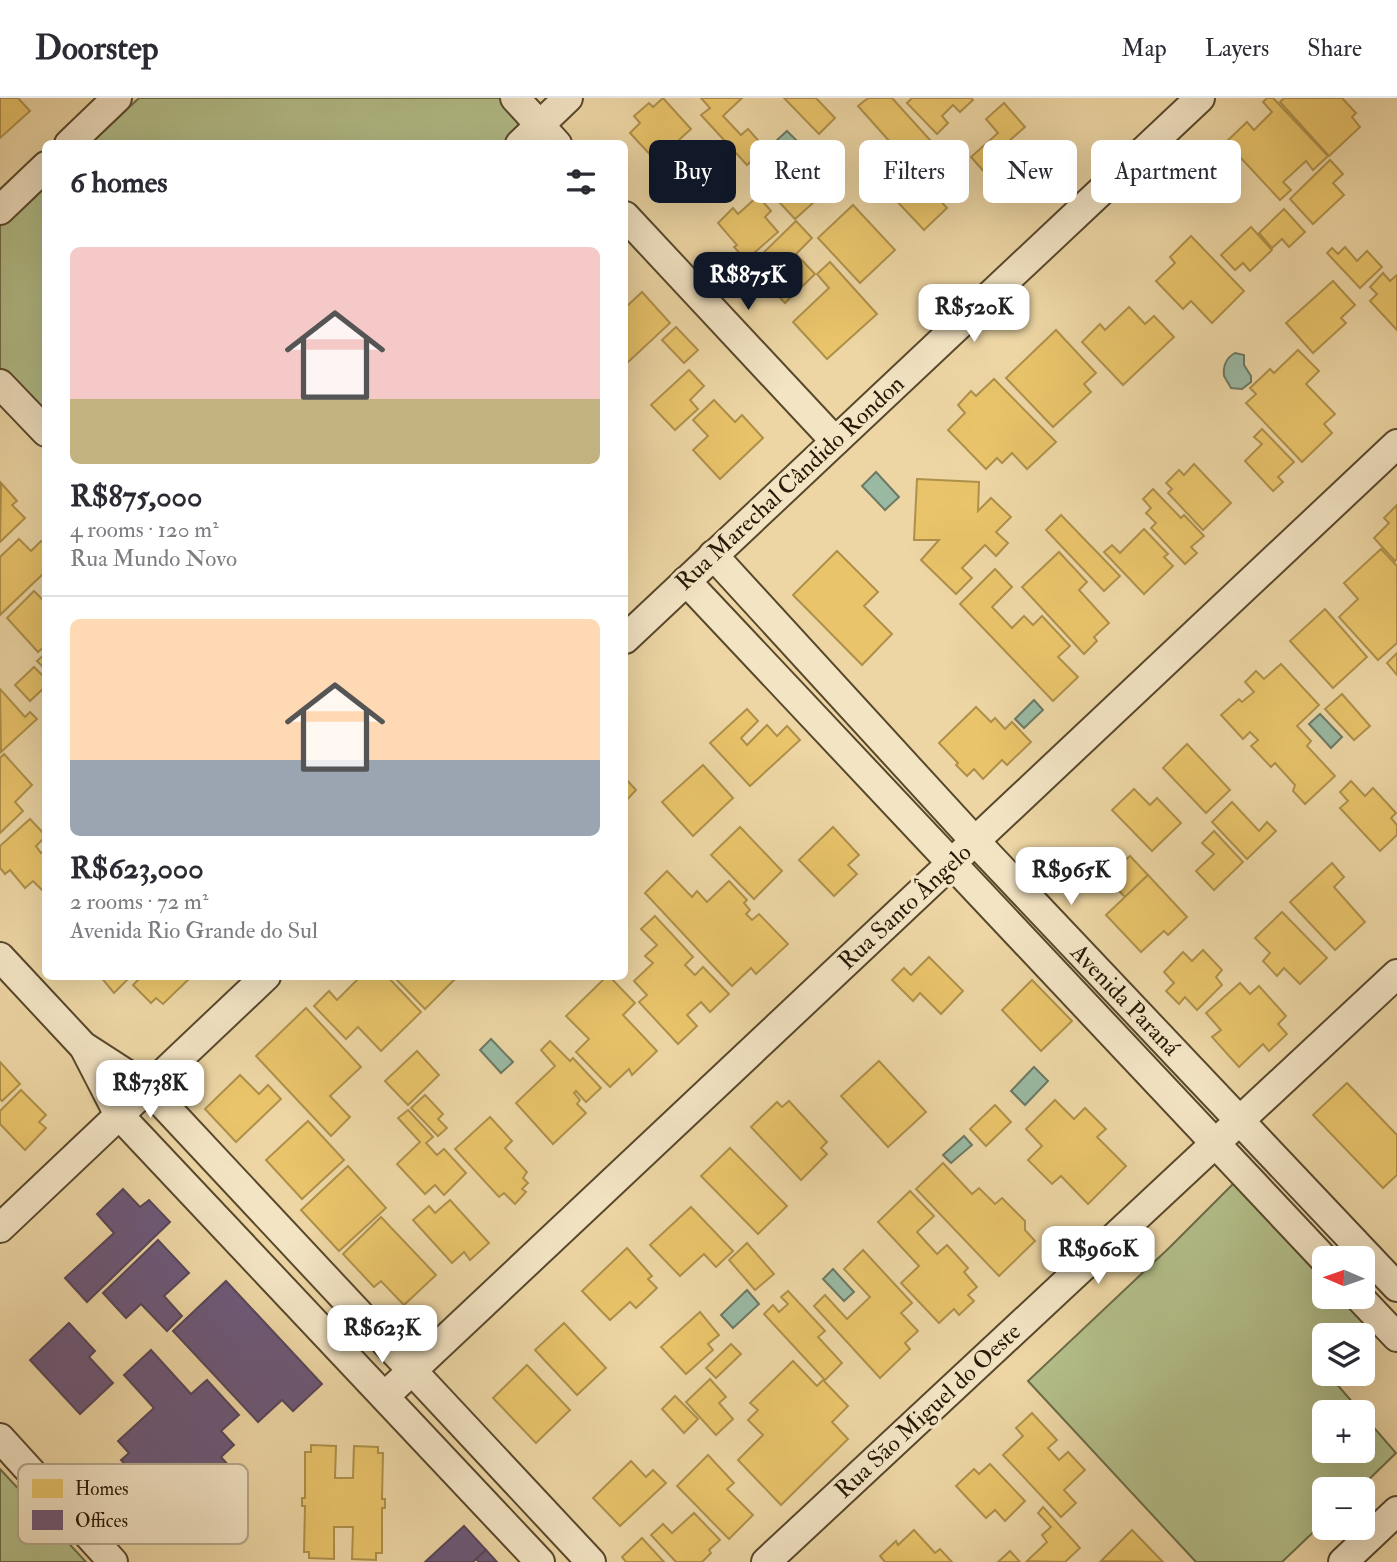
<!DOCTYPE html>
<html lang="en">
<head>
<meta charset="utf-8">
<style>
	body { margin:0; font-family:"IM FELL Double Pica",serif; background:#f7f7f7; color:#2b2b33; height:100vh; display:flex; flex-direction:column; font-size:26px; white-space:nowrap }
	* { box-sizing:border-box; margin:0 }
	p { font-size:23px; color:#7c7c81 }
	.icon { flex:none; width:38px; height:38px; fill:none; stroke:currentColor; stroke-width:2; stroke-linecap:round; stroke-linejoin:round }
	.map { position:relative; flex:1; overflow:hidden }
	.drawer { position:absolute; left:42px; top:42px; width:586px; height:840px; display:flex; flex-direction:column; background:#fff; border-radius:10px; box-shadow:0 7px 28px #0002 }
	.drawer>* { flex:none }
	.guide { position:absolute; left:649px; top:42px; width:642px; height:63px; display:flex; gap:14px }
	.needle { width:46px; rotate:272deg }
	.buttons { position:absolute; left:1312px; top:1148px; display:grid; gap:14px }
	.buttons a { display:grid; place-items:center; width:63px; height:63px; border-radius:10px; background:#fff; box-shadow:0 7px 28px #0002; font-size:35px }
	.price { position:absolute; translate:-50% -60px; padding:0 16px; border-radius:14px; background:#fff; color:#222; font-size:23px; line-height:46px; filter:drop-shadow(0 2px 4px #0008) }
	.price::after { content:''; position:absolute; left:50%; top:42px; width:21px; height:16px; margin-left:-10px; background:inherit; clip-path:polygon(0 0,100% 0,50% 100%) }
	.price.current { background:#111827; color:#fff }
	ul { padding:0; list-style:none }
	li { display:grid; align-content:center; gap:14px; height:371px; padding:0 28px }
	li+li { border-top:2px solid #e1e1e2 }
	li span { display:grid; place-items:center; height:217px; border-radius:10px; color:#555 }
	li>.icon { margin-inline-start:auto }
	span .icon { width:126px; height:126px; fill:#fffc; stroke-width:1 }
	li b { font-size:30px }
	h2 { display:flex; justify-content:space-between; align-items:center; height:84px; padding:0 28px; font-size:30px }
	.chip { padding:0 24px; border-radius:10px; background:#fff; box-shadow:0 7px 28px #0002; font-size:24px; line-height:63px }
	.chip.current { background:#111827; color:#fff }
	header { display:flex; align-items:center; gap:42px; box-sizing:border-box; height:98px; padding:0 35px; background:#fff; border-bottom:2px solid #e1e1e2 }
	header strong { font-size:33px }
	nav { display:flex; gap:38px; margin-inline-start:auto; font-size:24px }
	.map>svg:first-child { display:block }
</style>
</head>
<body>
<header>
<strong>Doorstep</strong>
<nav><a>Map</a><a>Layers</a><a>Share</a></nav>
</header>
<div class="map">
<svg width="1397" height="1464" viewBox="0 0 1397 1464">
	<rect width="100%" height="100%" fill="#edd6a4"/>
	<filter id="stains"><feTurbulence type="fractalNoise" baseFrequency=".00286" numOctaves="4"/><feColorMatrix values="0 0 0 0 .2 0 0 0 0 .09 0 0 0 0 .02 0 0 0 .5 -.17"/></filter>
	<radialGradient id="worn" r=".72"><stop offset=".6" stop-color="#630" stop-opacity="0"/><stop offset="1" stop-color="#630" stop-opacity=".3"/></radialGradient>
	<!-- green -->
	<g fill="#b3bf8a" stroke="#6c6c47" stroke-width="2">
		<polygon points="139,0 506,0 531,27 511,46 90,46"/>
		<polygon points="45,86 45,323 0,274 0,128"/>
		<polygon points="1237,1082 1325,1177 1325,1199 1345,1199 1373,1229 1363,1238 1325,1237 1325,1276 1328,1276 1361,1314 1325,1314 1325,1353 1363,1353 1363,1317 1396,1355 1359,1391 1325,1391 1325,1423 1282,1464 1196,1464 1028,1283 1170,1149"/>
		<polygon points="0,1371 86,1464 0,1464"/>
	</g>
	<!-- water -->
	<g fill="#9ab9a3" stroke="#6c7963" stroke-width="2">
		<polygon points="787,33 796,42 773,63 765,53"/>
		<path d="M1235 255 1244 257V267L1251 278V284L1242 291 1231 290 1224 278C1223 269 1226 260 1235 255Z"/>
		<polygon points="876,374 899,399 885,412 862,388"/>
		<polygon points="1034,602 1043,612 1024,630 1015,621"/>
		<polygon points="1320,616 1342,639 1331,650 1309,626"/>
		<polygon points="491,941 513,964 501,975 480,952"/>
		<polygon points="1034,969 1048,983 1025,1007 1011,993"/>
		<polygon points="964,1038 972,1047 951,1065 943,1057"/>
		<polygon points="833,1171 854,1194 844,1203 823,1181"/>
		<polygon points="747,1192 759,1206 733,1230 721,1217"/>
	</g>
	<!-- homes -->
	<g fill="#e9c46a" stroke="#ae904b" stroke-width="2">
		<polygon points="0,0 18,0 30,13 0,40"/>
		<polygon points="663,0 691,31 656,63 630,35 640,25 634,18 649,5 653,9"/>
		<polygon points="701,0 742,0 723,18 741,37 748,31 765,50 747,67 701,17 710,10"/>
		<polygon points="784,0 816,0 835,20 819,36"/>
		<polygon points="868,0 892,0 930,42 907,63 858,8"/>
		<polygon points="912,0 971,0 973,2 960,14 953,7 942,18 948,25 937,36 907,5"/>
		<polygon points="1267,0 1273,0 1328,58 1313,72 1306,63 1283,84 1291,92 1280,102 1226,44 1247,24 1254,32 1272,14 1263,4"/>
		<polygon points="1284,0 1342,0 1356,15 1352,19 1360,29 1329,58 1280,4"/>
		<polygon points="1004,5 1025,29 1009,43 1040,78 1011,104 971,59 998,35 986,21"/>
		<polygon points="917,62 943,91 936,98 947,110 924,132 892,98 912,79 907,72"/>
		<polygon points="1330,62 1343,76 1333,85 1344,97 1313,126 1290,101"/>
		<polygon points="784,74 813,105 795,121 766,90"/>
		<polygon points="758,98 771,113 765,119 778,134 746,162 734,149 737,147 718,125 733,110 738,116"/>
		<polygon points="853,107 895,152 860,185 818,140"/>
		<polygon points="1284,111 1305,134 1289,149 1282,141 1272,150 1259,135"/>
		<polygon points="796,123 812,140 796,156 815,176 785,205 764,183 769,178 760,169 765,165 759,159"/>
		<polygon points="1251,129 1272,152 1250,173 1243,165 1235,172 1221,157"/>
		<polygon points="1191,138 1244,193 1212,225 1191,203 1183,211 1156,183 1175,165 1170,159"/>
		<polygon points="1345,149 1357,163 1367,153 1382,169 1360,190 1327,155 1332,150 1338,156"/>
		<polygon points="830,164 877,216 827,261 793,224 829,190 817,176"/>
		<polygon points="1383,175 1390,183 1397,177 1397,232 1370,203 1377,196 1370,189"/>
		<polygon points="1333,183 1355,207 1341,220 1346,225 1313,255 1286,225"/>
		<polygon points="642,194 670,225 625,267 625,210"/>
		<polygon points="1129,209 1145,226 1154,218 1174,239 1123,287 1082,244 1100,226 1105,232"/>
		<polygon points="676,229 698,252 684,265 662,242"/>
		<polygon points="1056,232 1096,275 1084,286 1091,294 1053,329 1006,280"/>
		<polygon points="1298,252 1319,273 1306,286 1335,316 1324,326 1332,335 1302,364 1246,305 1256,296 1250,290 1270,271 1274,275"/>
		<polygon points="689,272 704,288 690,302 698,311 675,332 651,307"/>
		<polygon points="994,281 1056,344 1027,371 1012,355 1002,365 997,360 986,371 948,332 965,315 958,307 971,293 976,298"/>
		<polygon points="714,302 735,324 742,317 763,340 720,381 693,352 708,338 693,322"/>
		<polygon points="1262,331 1294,364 1278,379 1283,384 1273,393 1245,363 1262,346 1254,339"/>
		<polygon points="1194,366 1231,405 1203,432 1168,395 1172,391 1166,385 1179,372 1184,377"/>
		<polygon points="917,381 979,384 978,413 991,400 1011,419 996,434 1008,445 996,458 985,447 962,470 972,480 956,496 921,462 939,442 914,442"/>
		<polygon points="1,385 17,403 12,407 25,420 0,444"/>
		<polygon points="1153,391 1181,420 1184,417 1204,438 1191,449 1197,455 1185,466 1151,430 1156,425 1146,415 1151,410 1143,401"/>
		<polygon points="1397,407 1397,461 1395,463 1374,440 1389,425 1384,420"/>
		<polygon points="1061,417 1120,478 1104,493 1046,432"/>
		<polygon points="1144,431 1168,456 1164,459 1173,468 1144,496 1104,454 1112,447 1120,455"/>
		<polygon points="19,441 31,453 41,443 46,447 46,473 0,517 0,459"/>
		<polygon points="1381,451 1397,468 1397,545 1378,562 1339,519 1358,501 1344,485"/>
		<polygon points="837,453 878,494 864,508 892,536 862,567 793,497"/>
		<polygon points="1059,454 1087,484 1079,492 1109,525 1094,539 1097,543 1084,556 1022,489"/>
		<polygon points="995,471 1012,489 992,509 1012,530 1024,518 1033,527 1042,518 1070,548 1058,559 1078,579 1053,603 960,506"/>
		<polygon points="34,493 46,505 46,547 38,554 7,520"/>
		<polygon points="1325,511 1367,559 1333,590 1290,543"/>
		<polygon points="46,555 46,572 37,563"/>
		<polygon points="1397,555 1397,577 1387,565"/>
		<polygon points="1281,566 1319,607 1297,628 1311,643 1307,648 1335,678 1305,706 1293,693 1295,687 1275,665 1271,669 1251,648 1258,642 1250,634 1243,641 1221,617 1239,601 1242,604 1254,594 1245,584 1256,573 1264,581"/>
		<polygon points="34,569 46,581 46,588 30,603 15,587"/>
		<polygon points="0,591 25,619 30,614 37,621 1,654"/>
		<polygon points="1342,596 1370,628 1354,642 1325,611"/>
		<polygon points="976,609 991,624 995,620 1005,631 1012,624 1031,644 1007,667 1002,662 983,681 974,671 967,678 956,667 958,665 939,645"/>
		<polygon points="747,611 758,623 741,640 747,647 767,627 777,638 787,628 800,642 750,688 710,645"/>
		<polygon points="1187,646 1230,692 1206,715 1163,670"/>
		<polygon points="4,656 32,687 15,704 23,713 0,735 0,660"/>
		<polygon points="703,667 733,700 693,738 662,704"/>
		<polygon points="625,680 636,692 625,704"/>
		<polygon points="1351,683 1365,698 1373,690 1396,715 1391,720 1397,727 1397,737 1380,753 1340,710 1348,703 1340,694"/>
		<polygon points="1134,691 1150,707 1157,700 1181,725 1152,753 1112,712"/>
		<polygon points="1232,704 1259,733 1267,724 1276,733 1247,761 1212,724"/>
		<polygon points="30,721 46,738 36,748 41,755 46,751 45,795 33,783 25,790 10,772 5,776 0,770 0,748"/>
		<polygon points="740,729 782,773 754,801 711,757"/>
		<polygon points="833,729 859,757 848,767 857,776 834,798 799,762"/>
		<polygon points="1214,733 1243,764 1214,792 1196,773 1214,756 1202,745"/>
		<polygon points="1130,758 1148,777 1125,799 1106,779"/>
		<polygon points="1332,765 1344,779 1334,789 1365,824 1335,852 1290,804"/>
		<polygon points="667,773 692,799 697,793 707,804 729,783 747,802 744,805 750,812 746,816 752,822 759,816 788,846 756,876 751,870 732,888 645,795"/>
		<polygon points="1148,777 1187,819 1168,837 1164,833 1141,854 1106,817"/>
		<polygon points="1282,814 1327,860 1300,886 1284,870 1277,878 1263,863 1270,855 1255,840"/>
		<polygon points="655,818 693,859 685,867 695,877 703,869 729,896 710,914 701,904 687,917 697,928 678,946 639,904 647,897 634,883 653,865 645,858 657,847 641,831"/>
		<polygon points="1203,852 1222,872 1216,879 1222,887 1197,912 1185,899 1179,906 1166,893 1174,885 1164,874 1183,854 1192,863"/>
		<polygon points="929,859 963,893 941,916 920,895 913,903 892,882 904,870 911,877"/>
		<polygon points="100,878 131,878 114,895"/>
		<polygon points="142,878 192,878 163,906 156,900 151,905 133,887"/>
		<polygon points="354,878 387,878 421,914 381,953 358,929 346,941 314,908 329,893 337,902 357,882"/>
		<polygon points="393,878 458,878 425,911"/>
		<polygon points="607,878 609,878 635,905 623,917 657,953 632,977 629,971 610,989 576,954 589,941 566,918"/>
		<polygon points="1032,882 1072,923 1041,953 1002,912"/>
		<polygon points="1240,885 1250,896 1259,888 1286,918 1278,926 1287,936 1269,953 1263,946 1239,969 1212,939 1221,932 1206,915"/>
		<polygon points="306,910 361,969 330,998 350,1019 331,1038 256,958"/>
		<polygon points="550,943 570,963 573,960 601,990 586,1004 576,993 574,995 580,1002 577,1006 586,1015 553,1046 516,1005 555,968 541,952"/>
		<polygon points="417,953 439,977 408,1007 385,983"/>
		<polygon points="879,963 926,1014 888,1049 841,998"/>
		<polygon points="0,964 20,986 2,1003 0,1001"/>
		<polygon points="240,977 259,996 268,987 281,1001 236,1044 205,1011"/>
		<polygon points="1347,985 1397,1037 1397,1077 1383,1090 1313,1017"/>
		<polygon points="21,992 46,1017 39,1024 46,1030 25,1052 0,1026 0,1013"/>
		<polygon points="425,997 443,1016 438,1021 447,1030 438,1038 411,1010"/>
		<polygon points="1055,1002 1074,1021 1085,1010 1106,1031 1097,1039 1126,1068 1088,1106 1061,1078 1052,1086 1028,1062 1042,1048 1026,1031"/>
		<polygon points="789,1003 827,1044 821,1050 827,1056 801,1082 751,1029 777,1004 782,1009"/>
		<polygon points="995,1007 1011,1024 986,1048 970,1031"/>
		<polygon points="408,1012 433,1039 426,1045 437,1057 444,1051 466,1075 444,1097 435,1087 425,1096 397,1066 420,1044 398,1020"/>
		<polygon points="490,1019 512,1043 505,1050 527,1074 523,1080 528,1085 522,1091 526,1094 515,1106 504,1095 499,1099 455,1051"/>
		<polygon points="308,1023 344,1062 302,1101 266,1062"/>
		<polygon points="730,1050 787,1108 758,1136 701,1078"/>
		<polygon points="943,1065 972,1096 979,1090 995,1106 1002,1100 1025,1123 1025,1132 1035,1143 999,1178 916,1091"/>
		<polygon points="348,1068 386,1110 339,1153 301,1112"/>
		<polygon points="910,1093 934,1118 917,1134 937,1156 947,1147 968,1170 964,1174 977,1189 968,1197 974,1203 959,1217 954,1211 939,1225 901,1185 919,1168 878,1124"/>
		<polygon points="450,1102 489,1145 470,1162 464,1154 452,1165 413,1122 429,1108 435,1115"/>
		<polygon points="691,1109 733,1153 716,1169 704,1156 680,1178 650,1147"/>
		<polygon points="381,1119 436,1177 404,1207 381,1183 374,1189 343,1156"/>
		<polygon points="747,1145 774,1176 755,1192 729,1162"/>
		<polygon points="627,1150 652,1178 648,1181 657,1190 636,1210 630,1204 610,1222 582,1193"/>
		<polygon points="863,1152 912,1205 901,1215 918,1233 905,1245 910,1251 880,1280 814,1208 825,1197 847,1221 870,1199 844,1171"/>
		<polygon points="788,1193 825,1233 818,1239 842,1265 825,1282 764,1216 773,1207 779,1214 788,1206 781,1199"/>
		<polygon points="700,1214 719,1237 708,1246 713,1252 686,1276 661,1249"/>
		<polygon points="564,1225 606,1270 577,1297 535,1252"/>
		<polygon points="731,1246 741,1256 716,1280 706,1270"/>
		<polygon points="793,1263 817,1288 823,1282 848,1308 832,1324 848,1341 781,1407 738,1362 763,1337 748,1322 758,1312 750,1305"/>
		<polygon points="527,1267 570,1312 536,1345 493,1300"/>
		<polygon points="710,1281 726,1299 719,1305 733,1321 716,1337 686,1304"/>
		<polygon points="675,1298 698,1321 684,1335 662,1311"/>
		<polygon points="1032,1315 1057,1342 1048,1350 1059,1362 1068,1354 1085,1372 1064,1392 1076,1405 1061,1419 1003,1357 1023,1338 1016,1330"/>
		<polygon points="311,1347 336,1348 335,1380 353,1380 354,1348 378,1349 378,1355 383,1355 382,1401 385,1401 385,1410 382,1410 382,1455 376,1455 376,1462 352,1461 353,1429 334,1429 334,1461 309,1460 309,1454 304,1454 305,1408 302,1408 302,1400 305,1400 305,1354 311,1354"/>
		<polygon points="708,1357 734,1385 727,1391 753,1417 729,1441 677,1388"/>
		<polygon points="631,1363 646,1379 653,1372 666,1385 620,1428 593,1400"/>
		<polygon points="990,1366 1025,1403 1005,1423 995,1412 986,1420 956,1388 974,1371 979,1376"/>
		<polygon points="1043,1409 1080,1450 1065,1464 1027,1463 1047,1444 1042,1437 1051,1429 1038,1415"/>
		<polygon points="694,1415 720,1442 709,1452 711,1455 702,1464 676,1464 651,1437 663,1426 672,1435"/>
		<polygon points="914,1432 935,1455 940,1451 952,1464 885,1464 880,1458 896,1443 898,1447"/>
		<polygon points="1132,1432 1163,1464 1101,1463"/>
		<polygon points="642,1440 664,1464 626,1464 622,1459"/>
		<polygon points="1010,1453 1020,1464 998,1464"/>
	</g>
	<!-- offices -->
	<g fill="#6d597a" stroke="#584657" stroke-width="2">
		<polygon points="123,1091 140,1109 149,1102 170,1124 87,1204 65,1180 114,1135 97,1116"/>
		<polygon points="158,1142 189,1175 164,1198 182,1218 167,1233 141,1206 126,1220 103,1195"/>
		<polygon points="226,1183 322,1286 293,1313 282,1302 258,1324 173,1233"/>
		<polygon points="69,1225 95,1253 89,1259 113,1285 80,1316 30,1262"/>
		<polygon points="151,1252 191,1296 207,1282 239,1317 221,1333 234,1347 221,1359 237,1377 193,1419 172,1397 145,1422 114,1388 131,1373 121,1362 129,1355 118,1343 154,1310 124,1277"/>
		<polygon points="464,1428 486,1452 473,1464 425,1464"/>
		<polygon points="486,1452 497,1464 479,1464 476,1461"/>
	</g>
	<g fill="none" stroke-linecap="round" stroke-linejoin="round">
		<!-- minor casing -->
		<g stroke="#58482c" stroke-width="32">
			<g id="minor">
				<polyline points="515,0 557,46"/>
				<polyline points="69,46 117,0"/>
				<polyline points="520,46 568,0"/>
				<polyline points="0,112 46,68"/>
				<polyline points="625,118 835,343"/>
				<polyline points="0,286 46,334"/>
				<polyline points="713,457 975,743 1397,1189"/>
				<polyline points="686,483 1325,1162"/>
				<polyline points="625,541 1200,0"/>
				<polyline points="0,859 83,948 148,990 591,1464"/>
				<polyline points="85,951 119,1017 540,1464"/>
				<polyline points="0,1130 266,878"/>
				<polyline points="1359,1199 1397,1239"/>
				<polyline points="385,1298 1397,346"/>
				<polyline points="0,1340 113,1464"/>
				<polyline points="766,1464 1397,876"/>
				<polyline points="1343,1464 1397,1413"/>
			</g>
		</g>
		<!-- minor -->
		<use href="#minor" stroke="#f3e4c4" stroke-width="28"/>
	</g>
	<g text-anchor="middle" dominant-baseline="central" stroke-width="7" stroke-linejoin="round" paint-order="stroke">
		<!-- street labels -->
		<g font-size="24" fill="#261804" stroke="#f3e4c4">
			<text transform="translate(790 385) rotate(-43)">Rua Marechal Cândido Rondon</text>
			<text transform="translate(905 809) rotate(-43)">Rua Santo Ângelo</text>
			<text transform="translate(1125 902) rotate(46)">Avenida Paraná</text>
			<text transform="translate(928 1313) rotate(-43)">Rua São Miguel do Oeste</text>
		</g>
	</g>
	<!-- legend -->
	<rect x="18" y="1366" width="230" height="80" rx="10" fill="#f3e4c4" stroke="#b6a78a" stroke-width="2"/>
	<rect x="32" y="1381" width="31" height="19" fill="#e9c46a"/>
	<rect x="32" y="1412" width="31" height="20" fill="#6d597a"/>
	<g font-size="19" fill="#261804">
		<text x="75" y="1397">Homes</text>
		<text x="75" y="1429">Offices</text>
	</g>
	<rect width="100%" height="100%" filter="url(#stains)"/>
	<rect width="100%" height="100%" fill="url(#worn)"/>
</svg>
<div class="buttons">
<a><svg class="needle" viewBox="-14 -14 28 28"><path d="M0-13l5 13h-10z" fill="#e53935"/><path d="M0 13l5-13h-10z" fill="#7c7c81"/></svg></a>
<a><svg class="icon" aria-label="layers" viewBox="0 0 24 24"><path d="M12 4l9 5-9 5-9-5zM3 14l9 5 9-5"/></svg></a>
<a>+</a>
<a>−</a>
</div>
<b class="price current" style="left:748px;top:214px">R$875K</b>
<b class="price" style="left:974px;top:246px">R$520K</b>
<b class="price" style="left:1071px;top:809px">R$965K</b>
<b class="price" style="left:150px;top:1022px">R$738K</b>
<b class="price" style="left:1098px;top:1188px">R$960K</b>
<b class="price" style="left:382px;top:1267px">R$623K</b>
<div class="guide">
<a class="chip current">Buy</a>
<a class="chip">Rent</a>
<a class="chip">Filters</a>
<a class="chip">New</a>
<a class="chip">Apartment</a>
</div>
<section class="drawer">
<h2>6 homes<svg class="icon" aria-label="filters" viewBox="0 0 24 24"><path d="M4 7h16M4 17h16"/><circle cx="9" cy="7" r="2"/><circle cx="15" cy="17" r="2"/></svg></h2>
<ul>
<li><span style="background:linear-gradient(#f6c9c9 70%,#c2b280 0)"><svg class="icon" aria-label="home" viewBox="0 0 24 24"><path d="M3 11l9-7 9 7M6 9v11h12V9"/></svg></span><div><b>R$875,000</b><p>4 rooms · 120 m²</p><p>Rua Mundo Novo</p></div></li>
<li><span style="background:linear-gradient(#ffd9b3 65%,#9aa5b1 0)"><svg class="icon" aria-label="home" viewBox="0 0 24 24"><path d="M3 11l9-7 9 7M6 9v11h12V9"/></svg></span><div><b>R$623,000</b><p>2 rooms · 72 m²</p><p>Avenida Rio Grande do Sul</p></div></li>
</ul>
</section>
</div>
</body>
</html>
